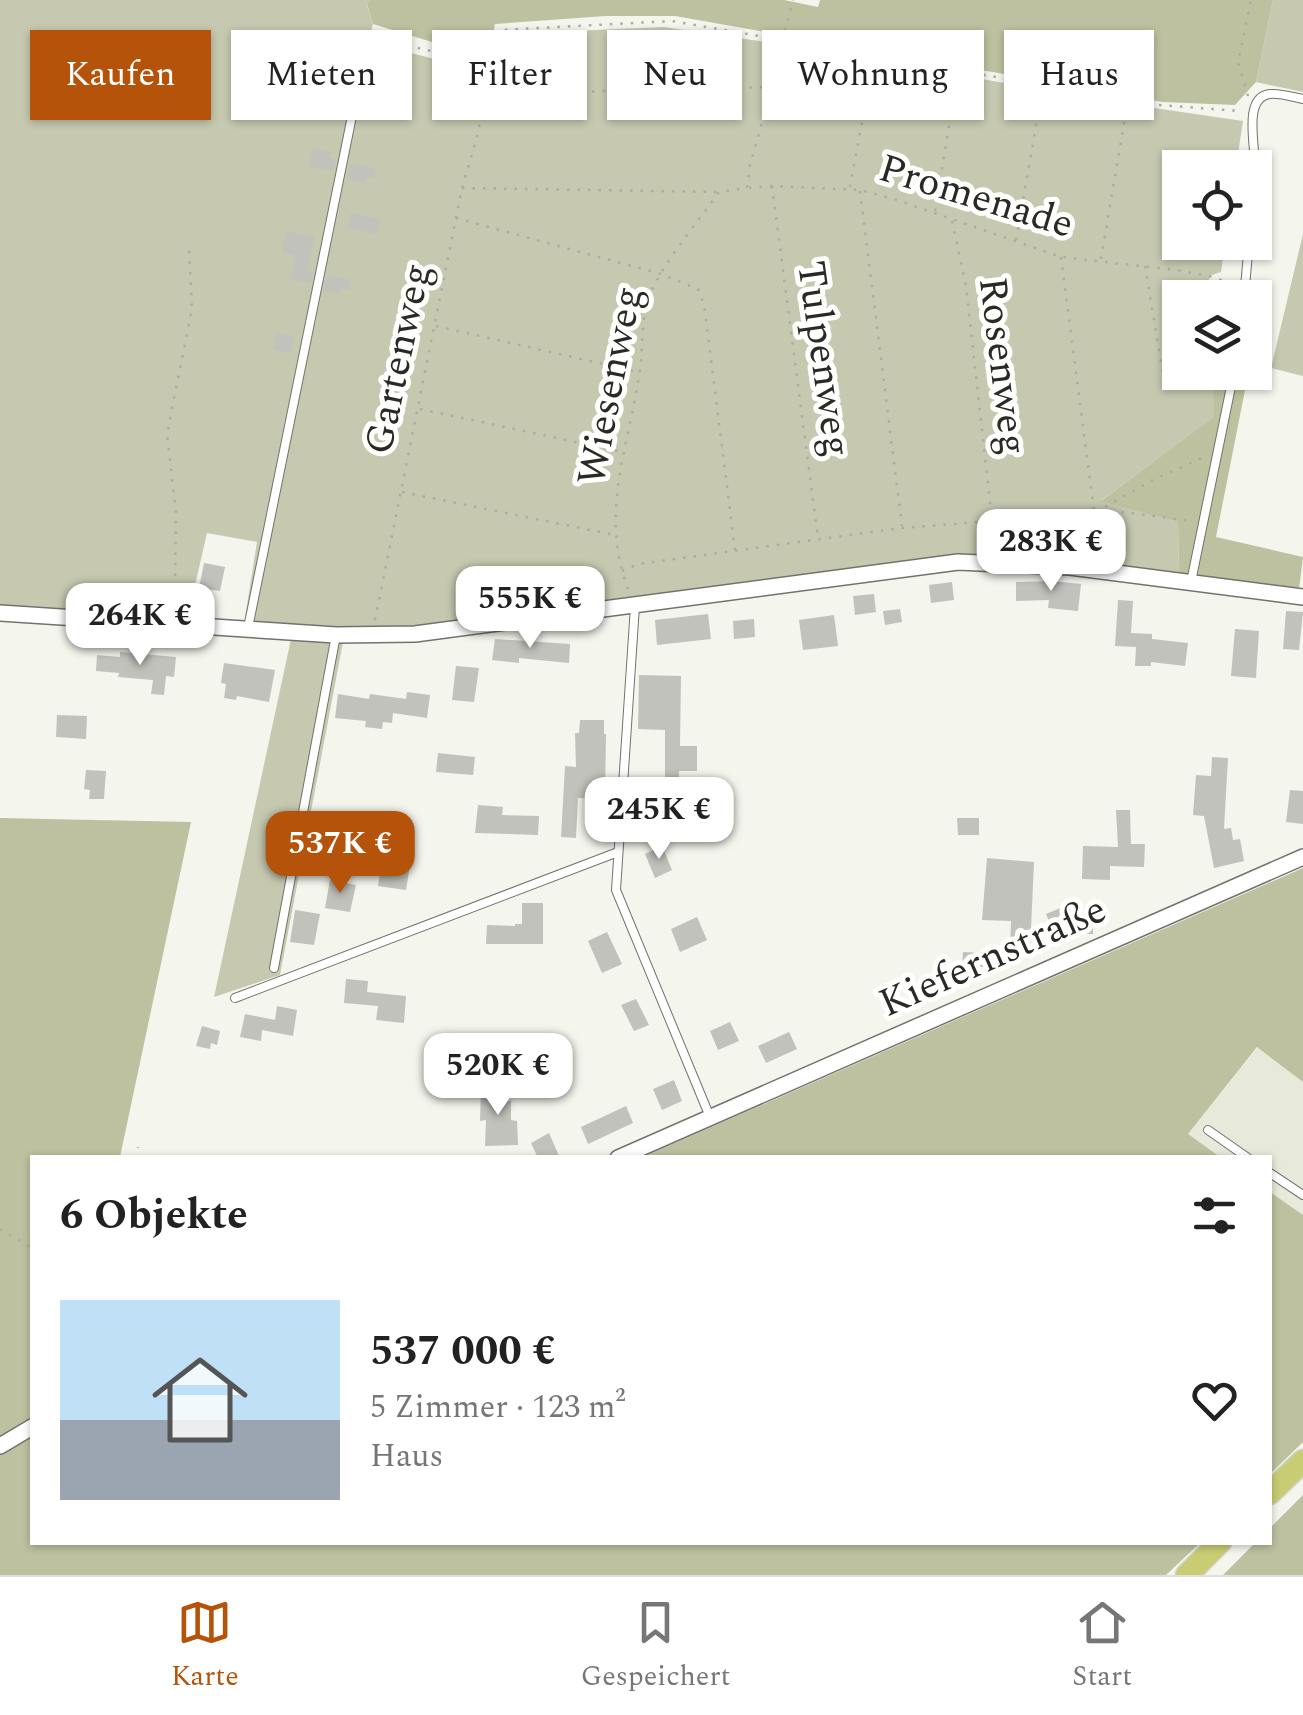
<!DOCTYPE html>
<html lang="de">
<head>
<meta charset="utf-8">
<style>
	body { margin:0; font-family:Spectral,serif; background:#f6f6f6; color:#222; height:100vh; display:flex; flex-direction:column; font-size:38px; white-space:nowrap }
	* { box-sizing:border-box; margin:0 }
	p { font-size:32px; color:#767676 }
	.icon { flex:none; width:55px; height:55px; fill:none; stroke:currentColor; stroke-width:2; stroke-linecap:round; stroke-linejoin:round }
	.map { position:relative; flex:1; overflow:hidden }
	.sheet { position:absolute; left:30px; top:1155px; width:1242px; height:390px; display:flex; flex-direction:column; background:#fff; border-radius:0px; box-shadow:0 2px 8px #0004 }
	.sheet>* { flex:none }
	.guide { position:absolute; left:30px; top:30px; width:1245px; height:90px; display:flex; gap:20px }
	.tools { position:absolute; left:1162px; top:150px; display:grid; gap:20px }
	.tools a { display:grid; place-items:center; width:110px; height:110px; border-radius:0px; background:#fff; box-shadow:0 2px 8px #0004; font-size:50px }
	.price { position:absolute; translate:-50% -85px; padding:0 22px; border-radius:20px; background:#fff; color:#222; font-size:32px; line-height:65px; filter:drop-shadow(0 2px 5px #0008) }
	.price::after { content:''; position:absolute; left:50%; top:60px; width:30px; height:22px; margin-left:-15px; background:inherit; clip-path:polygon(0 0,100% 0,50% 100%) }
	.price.current { background:#b45309; color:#fff }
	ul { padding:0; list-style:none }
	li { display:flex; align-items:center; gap:30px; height:250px; padding:0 30px }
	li+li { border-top:2px solid #e0e0e0 }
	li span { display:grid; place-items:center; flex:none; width:280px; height:200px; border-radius:0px; color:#555 }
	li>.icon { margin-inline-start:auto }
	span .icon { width:120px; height:120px; fill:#fffc; stroke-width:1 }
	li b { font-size:42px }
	h2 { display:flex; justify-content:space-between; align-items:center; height:120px; padding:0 30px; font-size:42px }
	.tag { padding:0 35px; border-radius:0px; background:#fff; box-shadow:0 2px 8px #0004; font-size:35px; line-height:90px }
	.tag.current { background:#b45309; color:#fff }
	.dock { display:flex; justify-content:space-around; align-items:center; height:140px; border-top:2px solid #e0e0e0; background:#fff; font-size:28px; color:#767676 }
	.dock a { display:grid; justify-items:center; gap:5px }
	.dock .current { color:#b45309 }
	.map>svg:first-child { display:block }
</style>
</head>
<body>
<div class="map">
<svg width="1303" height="1575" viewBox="0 0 1303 1575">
	<rect width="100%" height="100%" fill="#f4f5ed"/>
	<!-- built -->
	<polygon fill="#e7e9da" points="1258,1047 1303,1082 1303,1215 1270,1192 1270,1158 1220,1157 1187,1135"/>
	<!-- green -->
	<g fill="#c6c9b0">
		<polygon points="0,0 370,0 367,5 373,24 368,42 497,75 504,34 664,27 772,43 1127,104 1243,121 1236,167 1180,168 1180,242 1225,243 1221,272 1209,276 1210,297 1180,298 1180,372 1213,373 1215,417 1102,500 1178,522 1179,573 1033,557 959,557 417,628 366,632 244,624 257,542 207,533 187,620 0,608"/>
		<polygon points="1273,0 1303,0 1303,92 1256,82"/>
		<polygon points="1303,234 1303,376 1271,368"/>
		<polygon points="291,639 343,642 280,975 214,997"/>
	</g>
	<!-- forest -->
	<g fill="#bdc19f">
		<polygon points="370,0 784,0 818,7 820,0 1273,0 1256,82 1235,105 1163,102 675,16 606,16 495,24 488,59 373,24 367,4"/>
		<polygon points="1213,373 1238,373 1246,385 1216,537 1303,557 1299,589 1179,573 1178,522 1101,501 1214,417"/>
		<polygon points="0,818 191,822 120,1157 32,1158 32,1542 1200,1543 1166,1575 0,1575"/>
		<polygon points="1303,868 1303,1082 1257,1047 1188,1134 1220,1157 643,1157"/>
		<polygon points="1270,1192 1303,1215 1303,1442 1270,1474"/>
		<polygon points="1303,1495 1303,1575 1223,1575 1255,1543 1270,1542 1270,1528"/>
	</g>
	<!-- building -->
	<g fill="#c1c2bb">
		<polygon points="320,96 334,100 331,114 317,110"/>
		<polygon points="312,148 331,152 329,158 336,160 333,171 309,166"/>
		<polygon points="350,163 376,169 374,178 366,177 364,183 347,179"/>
		<polygon points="351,213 380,219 377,234 348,228"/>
		<polygon points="286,231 314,237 307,270 313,272 310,283 291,279 295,255 282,252"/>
		<polygon points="327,275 351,280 349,290 341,288 340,294 324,291"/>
		<polygon points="276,333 294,336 291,353 273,350"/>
		<polygon points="204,563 225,567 220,591 199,588"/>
		<polygon points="1053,581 1081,584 1078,611 1048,608 1049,600 1016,601 1016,582"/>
		<polygon points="952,582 954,600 931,603 929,585"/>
		<polygon points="874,594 876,612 855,615 853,596"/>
		<polygon points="1118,600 1133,601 1131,633 1152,634 1152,639 1188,643 1185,666 1151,662 1151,666 1135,666 1136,647 1115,646"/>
		<polygon points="900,609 902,622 885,625 883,611"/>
		<polygon points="1286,611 1303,612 1299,650 1283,649"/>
		<polygon points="708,614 711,639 657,645 655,620"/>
		<polygon points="834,615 838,646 803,650 799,620"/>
		<polygon points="754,619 755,637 734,639 733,621"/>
		<polygon points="1235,629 1259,631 1256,678 1231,676"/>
		<polygon points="495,639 570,644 569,663 519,658 519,663 492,660"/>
		<polygon points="120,652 176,657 174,677 166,676 164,695 151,694 153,680 118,677 119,673 96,671 97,655 120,657"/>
		<polygon points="224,663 275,670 269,702 237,696 236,700 224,698 226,684 221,683"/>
		<polygon points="456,666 479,668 474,702 452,700"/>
		<polygon points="639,675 681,676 680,746 697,746 697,771 679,771 678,806 635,805 635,781 665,782 665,730 638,729"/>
		<polygon points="407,692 430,695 427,718 393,713 392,723 383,722 382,729 365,727 366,721 335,718 338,694 369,699 370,694 406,699"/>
		<polygon points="57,715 87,716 86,739 56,737"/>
		<polygon points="580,720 604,720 604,734 606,734 605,799 578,798 576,838 561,837 565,766 576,767 575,733 579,733"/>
		<polygon points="438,753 475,757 473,775 436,772"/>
		<polygon points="1212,757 1228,758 1224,829 1231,828 1233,840 1240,839 1244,861 1214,868 1204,816 1193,815 1196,775 1211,776"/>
		<polygon points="86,770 106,771 104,799 89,799 90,790 84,789"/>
		<polygon points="1290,790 1303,791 1303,824 1286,822"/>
		<polygon points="478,805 503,807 502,815 539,816 538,835 475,833"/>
		<polygon points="1116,810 1130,810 1131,844 1145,844 1144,867 1110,866 1110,880 1082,879 1083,846 1118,847"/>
		<polygon points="957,818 979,818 979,835 958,835"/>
		<polygon points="662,846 672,870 655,878 645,854"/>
		<polygon points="987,858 1034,862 1030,951 1010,950 1011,921 982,920"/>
		<polygon points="382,861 410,865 406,890 378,886"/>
		<polygon points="330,880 356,885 350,912 325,908"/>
		<polygon points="522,903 543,903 543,944 486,944 487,925 515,926 515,924 522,924"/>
		<polygon points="1063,907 1067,917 1105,917 1093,922 1093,934 1081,934 1081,927 1056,938 1046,914"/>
		<polygon points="295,910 320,914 314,945 290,942"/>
		<polygon points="697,917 707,940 680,952 671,929"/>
		<polygon points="607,932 622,964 602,973 588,941"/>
		<polygon points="963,952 984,953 983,967 962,966"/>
		<polygon points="346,979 368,981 367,992 406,996 404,1023 376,1020 378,1006 344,1003"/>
		<polygon points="636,999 649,1025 634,1031 621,1005"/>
		<polygon points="277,1006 297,1010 293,1036 262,1030 261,1041 240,1037 245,1014 275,1020"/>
		<polygon points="730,1022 739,1041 718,1050 710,1031"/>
		<polygon points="202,1026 220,1031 217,1045 211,1043 210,1049 196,1046"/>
		<polygon points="789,1032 797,1049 766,1063 758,1046"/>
		<polygon points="674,1080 682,1101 662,1110 653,1089"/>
		<polygon points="481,1087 504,1087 503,1101 511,1101 511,1120 517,1121 518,1145 485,1146 486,1120 480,1121"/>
		<polygon points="626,1106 633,1123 588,1144 581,1127"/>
		<polygon points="549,1133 560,1158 538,1158 531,1143"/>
	</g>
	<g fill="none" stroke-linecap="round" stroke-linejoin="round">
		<!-- service casing -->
		<g stroke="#72736c" stroke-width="10">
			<g id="service">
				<path d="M1255 168C1256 148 1242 97 1270 94 1280 93 1293 97 1303 99"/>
				<polyline points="1244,298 1249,242"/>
				<polyline points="1191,582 1234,372"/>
				<polyline points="635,606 616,890 710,1117"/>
				<polyline points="248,628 364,57"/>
				<polyline points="274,968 336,635"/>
				<polyline points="235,998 618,852"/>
				<polyline points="1208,1130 1248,1158"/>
				<polyline points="1270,1173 1303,1195"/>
			</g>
		</g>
		<!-- minor casing -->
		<g stroke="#72736c" stroke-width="18">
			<g id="minor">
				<polyline points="0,613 336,635 415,634 958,562 1070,567 1303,597"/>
				<polyline points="618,1158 1303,857"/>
				<polyline points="0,1446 32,1427"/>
			</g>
		</g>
		<!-- primary casing -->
		<g stroke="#d4d4d4" stroke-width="25">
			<g id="primary">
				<polyline points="1270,1493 1303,1461"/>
				<polyline points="1187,1575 1220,1542"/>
			</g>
		</g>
		<!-- path -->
		<g stroke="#acaca6" stroke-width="2.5" stroke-dasharray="2.5 8" stroke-linecap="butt">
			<polyline points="782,41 793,0"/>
			<polyline points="366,45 375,32 386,33 397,43 490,65"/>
			<polyline points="487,94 768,87"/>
			<polyline points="1248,96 1238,62 1251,0"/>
			<polyline points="772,186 818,538"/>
			<polyline points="850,187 874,57"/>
			<polyline points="462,188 718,192"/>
			<polyline points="749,188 772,186 860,190 897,200 1061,257 1176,270 1209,276 1232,284"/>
			<polyline points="860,191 902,526"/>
			<polyline points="935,211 958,71"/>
			<polyline points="456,218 661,274 698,289 704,304 735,550"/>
			<polyline points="952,221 966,286 992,520"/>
			<polyline points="1016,240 1043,86"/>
			<polyline points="1061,257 1094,511"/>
			<polyline points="1101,259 1128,100"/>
			<polyline points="1145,266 1165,386"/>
			<polyline points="436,326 638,372"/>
			<polyline points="420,409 623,452"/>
			<polyline points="402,492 615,535"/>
			<polyline points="1096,512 1151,481 1204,457"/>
			<polyline points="1032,550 1051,535 1089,515"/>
			<polyline points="622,571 638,564 901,528 1094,513 1114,511 1192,521"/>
			<path d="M628 589C599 512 629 446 640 370 643 348 641 314 650 294 667 257 696 225 719 192L747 188 750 165 764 116 773 40"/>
			<polyline points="179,607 175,586 176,513 167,434 192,308 189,247"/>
			<polyline points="375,620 462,188 477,137 499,30 672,21 1158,105 1240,111"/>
			<polyline points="135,1158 138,1147"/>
			<polyline points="0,1229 32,1248"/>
		</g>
		<!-- service -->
		<use href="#service" stroke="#fff" stroke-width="8"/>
		<!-- minor -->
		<use href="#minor" stroke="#fff" stroke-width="15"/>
		<!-- primary -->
		<use href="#primary" stroke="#c8cd73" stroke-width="22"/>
	</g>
	<g text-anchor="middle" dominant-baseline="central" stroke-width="10" stroke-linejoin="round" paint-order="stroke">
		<!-- street labels -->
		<g font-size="40" fill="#292926" stroke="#fffffe">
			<text transform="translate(976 197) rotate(17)">Promenade</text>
			<text transform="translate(399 359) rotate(-78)">Gartenweg</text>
			<text transform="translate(823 359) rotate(82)">Tulpenweg</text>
			<text transform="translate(1002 366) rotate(83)">Rosenweg</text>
			<text transform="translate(611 386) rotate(-79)">Wiesenweg</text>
			<text transform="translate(993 957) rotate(-24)">Kiefernstraße</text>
		</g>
	</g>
</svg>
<div class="tools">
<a><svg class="icon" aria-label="locate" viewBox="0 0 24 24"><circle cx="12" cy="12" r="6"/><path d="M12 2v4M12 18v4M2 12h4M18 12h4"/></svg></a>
<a><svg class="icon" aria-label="layers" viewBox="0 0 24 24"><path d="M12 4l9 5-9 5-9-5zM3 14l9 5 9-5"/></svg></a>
</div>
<b class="price" style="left:1051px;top:594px">283K €</b>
<b class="price" style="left:530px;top:651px">555K €</b>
<b class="price" style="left:140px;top:668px">264K €</b>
<b class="price" style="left:659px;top:862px">245K €</b>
<b class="price current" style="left:340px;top:896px">537K €</b>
<b class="price" style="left:498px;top:1118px">520K €</b>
<div class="guide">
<a class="tag current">Kaufen</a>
<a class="tag">Mieten</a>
<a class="tag">Filter</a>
<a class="tag">Neu</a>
<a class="tag">Wohnung</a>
<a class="tag">Haus</a>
</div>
<section class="sheet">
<h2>6 Objekte<svg class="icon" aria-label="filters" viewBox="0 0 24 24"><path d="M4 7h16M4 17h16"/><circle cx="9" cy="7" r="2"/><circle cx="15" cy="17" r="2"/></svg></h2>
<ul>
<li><span style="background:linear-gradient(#bfe0f5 60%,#9aa5b1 0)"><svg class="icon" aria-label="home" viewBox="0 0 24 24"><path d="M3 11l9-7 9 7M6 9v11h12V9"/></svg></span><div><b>537 000 €</b><p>5 Zimmer · 123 m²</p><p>Haus</p></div><svg class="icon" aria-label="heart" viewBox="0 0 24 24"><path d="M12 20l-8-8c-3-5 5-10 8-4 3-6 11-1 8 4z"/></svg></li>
</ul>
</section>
</div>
<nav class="dock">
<a class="current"><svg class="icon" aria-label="map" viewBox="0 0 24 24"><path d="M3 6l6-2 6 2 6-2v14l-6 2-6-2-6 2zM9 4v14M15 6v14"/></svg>Karte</a>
<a><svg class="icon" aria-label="saved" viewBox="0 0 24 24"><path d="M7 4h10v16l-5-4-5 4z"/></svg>Gespeichert</a>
<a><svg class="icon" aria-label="home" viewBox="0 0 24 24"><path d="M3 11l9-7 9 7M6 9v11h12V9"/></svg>Start</a>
</nav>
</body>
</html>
